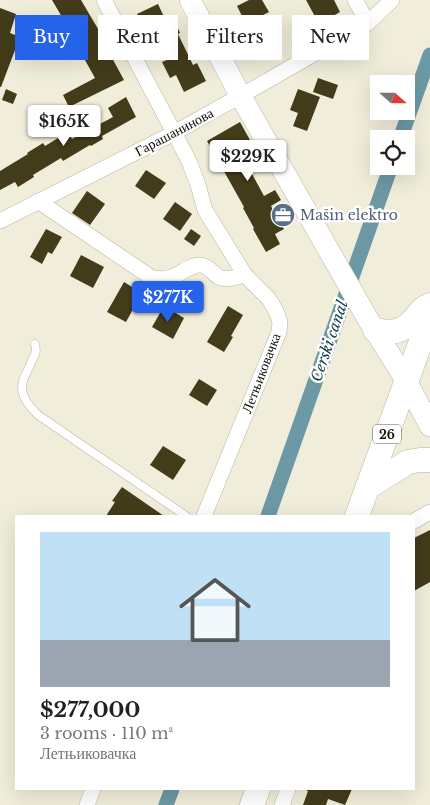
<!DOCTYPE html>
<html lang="en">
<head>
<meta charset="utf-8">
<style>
	body { margin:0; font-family:"Libre Baskerville",serif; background:#f6f6f6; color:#222; height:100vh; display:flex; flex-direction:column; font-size:19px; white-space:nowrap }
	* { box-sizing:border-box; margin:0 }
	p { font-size:16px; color:#767676 }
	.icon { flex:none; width:28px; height:28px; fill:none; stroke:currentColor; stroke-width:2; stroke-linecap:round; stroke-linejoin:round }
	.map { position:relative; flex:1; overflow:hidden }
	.sheet { position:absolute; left:15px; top:515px; width:400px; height:275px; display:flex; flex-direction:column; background:#fff; border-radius:0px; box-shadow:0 5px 20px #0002 }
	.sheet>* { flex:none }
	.guide { position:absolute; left:15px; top:15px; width:400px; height:45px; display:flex; gap:10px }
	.needle { width:32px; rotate:111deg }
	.fabs { position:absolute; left:370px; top:75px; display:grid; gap:10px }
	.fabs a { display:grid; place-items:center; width:45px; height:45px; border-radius:0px; background:#fff; box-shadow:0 5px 20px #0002; font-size:25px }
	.price { position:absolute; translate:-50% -42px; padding:0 11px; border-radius:5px; background:#fff; color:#222; font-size:16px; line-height:32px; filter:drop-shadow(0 1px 2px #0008) }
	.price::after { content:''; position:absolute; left:50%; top:30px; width:15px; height:11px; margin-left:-8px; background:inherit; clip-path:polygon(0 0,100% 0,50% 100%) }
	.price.current { background:#2563eb; color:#fff }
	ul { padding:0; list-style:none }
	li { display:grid; align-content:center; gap:10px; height:265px; padding:0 25px }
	li span { display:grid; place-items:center; height:155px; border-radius:0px; color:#555 }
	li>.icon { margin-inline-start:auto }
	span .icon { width:90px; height:90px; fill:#fffc; stroke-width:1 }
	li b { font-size:21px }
	.pill { padding:0 18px; border-radius:0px; background:#fff; box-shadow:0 5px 20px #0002; font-size:18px; line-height:45px }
	.pill.current { background:#2563eb; color:#fff }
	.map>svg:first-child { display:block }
</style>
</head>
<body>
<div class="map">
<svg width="430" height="805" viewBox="0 0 430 805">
	<rect width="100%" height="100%" fill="#f0edda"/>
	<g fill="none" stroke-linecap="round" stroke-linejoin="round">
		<!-- canal -->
		<g stroke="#6c99a5" stroke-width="15">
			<polyline points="400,139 430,55"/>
			<polyline points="268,516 391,166"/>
			<polyline points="166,805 172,789"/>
		</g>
	</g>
	<!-- building -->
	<g fill="#433c1a">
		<polygon points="52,0 81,0 101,34 99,34 124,80 69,107 63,95 95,78 81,53 83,53"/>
		<polygon points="249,0 262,0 269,12 246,24 237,6"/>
		<polygon points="306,0 334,0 340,12 319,24"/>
		<polygon points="158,4 165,19 172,15 180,33 178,34 193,65 197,63 206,81 184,92 176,75 170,78 162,62 167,60 151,27 144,30 137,14"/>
		<polygon points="0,8 16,14 10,33 20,37 1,87 0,87"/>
		<polygon points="318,78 338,85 333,99 313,92"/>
		<polygon points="6,89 17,94 13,104 2,100"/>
		<polygon points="298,89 320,97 307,131 293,126 298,113 290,110"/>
		<polygon points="126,97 136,117 102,136 103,139 91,146 90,145 63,161 61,158 33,175 34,177 18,187 15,182 0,190 0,171 28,154 27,153 43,143 45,146 68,132 72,139 113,117 108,108"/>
		<polygon points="240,122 264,165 251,172 264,196 275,190 281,200 271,206 284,229 275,234 280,244 266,252 253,229 254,228 243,208 244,207 207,141"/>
		<polygon points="146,170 166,183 154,199 135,186"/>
		<polygon points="87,191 105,204 90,225 72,213"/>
		<polygon points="175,202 192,214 180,231 163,219"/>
		<polygon points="46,229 62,237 52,254 48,252 42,264 30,257"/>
		<polygon points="191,229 201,236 194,246 184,239"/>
		<polygon points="81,255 104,267 93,288 70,276"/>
		<polygon points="124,282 142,293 126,322 107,312"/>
		<polygon points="164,306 184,318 173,339 152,327"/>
		<polygon points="228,306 243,315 231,336 233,337 224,352 207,342"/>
		<polygon points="199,379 217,390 207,406 189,395"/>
		<polygon points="163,446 186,460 173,480 150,465"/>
		<polygon points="122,487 164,516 106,516 115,502 112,501"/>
		<polygon points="430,530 430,582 414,591 414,538"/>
		<polygon points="304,789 352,789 345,805 328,799 326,805 303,805 308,791"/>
	</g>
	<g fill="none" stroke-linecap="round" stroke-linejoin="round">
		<!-- lane casing -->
		<g stroke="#b8b5a3" stroke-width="9">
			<path id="lane" d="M35 344C37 353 35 354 31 363 29 368 25 375 23 381 19 395 29 406 38 415L186 516"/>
		</g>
		<!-- street casing -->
		<g stroke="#b8b5a3" stroke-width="16">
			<g id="street">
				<polyline points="104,0 189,161 198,185 205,210 245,275 269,299 276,311 280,322 279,332 204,516"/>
				<polyline points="355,0 368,23"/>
				<path d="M38 201 152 278C158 279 165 280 172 277 181 274 191 264 201 265 210 266 214 276 221 278 228 280 238 277 245 275"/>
				<polyline points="0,221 174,133 258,86 368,23 392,0"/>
				<polyline points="414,521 430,512"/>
				<polyline points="87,805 93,789"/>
				<polyline points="282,805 288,789"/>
			</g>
		</g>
		<!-- secondary casing -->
		<g stroke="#b8b5a3" stroke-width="22">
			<polyline id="secondary" points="190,0 240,95 369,321 407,382 430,426"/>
		</g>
		<!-- primary casing -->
		<g stroke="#b8b5a3" stroke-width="25">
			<g id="primary">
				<path d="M375 330C391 334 404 332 415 318 421 311 421 309 430 305"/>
				<polyline points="368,487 408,462 420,460 430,460"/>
				<polyline points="357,516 430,317"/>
				<polyline points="252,805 258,789"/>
			</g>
		</g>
		<!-- lane -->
		<use href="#lane" stroke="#fff" stroke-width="8"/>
		<!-- street -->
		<use href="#street" stroke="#fff" stroke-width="15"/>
		<!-- secondary -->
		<use href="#secondary" stroke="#fff" stroke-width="21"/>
		<!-- primary -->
		<use href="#primary" stroke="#fff" stroke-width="24"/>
	</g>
	<!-- icons -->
	<defs>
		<g id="office-disc" transform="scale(1.25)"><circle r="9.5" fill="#5c6f8a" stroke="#fff"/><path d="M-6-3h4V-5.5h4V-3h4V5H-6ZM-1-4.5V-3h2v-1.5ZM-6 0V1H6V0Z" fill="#fff"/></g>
	</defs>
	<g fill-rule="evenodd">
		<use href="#office-disc" x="283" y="215"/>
	</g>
	<g text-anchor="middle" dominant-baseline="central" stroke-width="5" stroke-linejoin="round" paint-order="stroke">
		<!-- shield labels -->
		<rect fill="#fff" stroke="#565551" stroke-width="1" x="373" y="424.5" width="28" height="19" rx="4"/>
		<g font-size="12" font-weight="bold" fill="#0d0c06">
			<text x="387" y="434">26</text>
		</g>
		<!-- street labels -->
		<g font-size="14" fill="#0d0c06" stroke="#fff">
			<text transform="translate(174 132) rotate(-28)">Гарашанинова</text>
			<text transform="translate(261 373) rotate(-69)">Летњиковачка</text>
		</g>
		<!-- service labels -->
		<g font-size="14" fill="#4e5e75" stroke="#fff" text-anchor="start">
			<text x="300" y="215">Mašin elektro</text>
		</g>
		<!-- water labels -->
		<g font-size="15" font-style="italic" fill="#0e3a43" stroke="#fff">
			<text transform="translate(329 341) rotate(-71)">Cerski canal</text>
		</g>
	</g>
</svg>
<div class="fabs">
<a><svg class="needle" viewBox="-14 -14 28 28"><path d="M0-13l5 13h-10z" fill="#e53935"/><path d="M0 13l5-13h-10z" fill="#767676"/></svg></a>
<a><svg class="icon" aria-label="locate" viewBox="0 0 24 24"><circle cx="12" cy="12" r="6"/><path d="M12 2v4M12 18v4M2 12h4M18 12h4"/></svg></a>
</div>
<b class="price" style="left:64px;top:147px">$165K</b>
<b class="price" style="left:248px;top:182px">$229K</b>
<b class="price current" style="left:168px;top:323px">$277K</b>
<div class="guide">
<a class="pill current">Buy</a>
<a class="pill">Rent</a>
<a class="pill">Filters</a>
<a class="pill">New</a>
</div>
<section class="sheet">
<ul>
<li><span style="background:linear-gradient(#bfe0f5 70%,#9aa5b1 0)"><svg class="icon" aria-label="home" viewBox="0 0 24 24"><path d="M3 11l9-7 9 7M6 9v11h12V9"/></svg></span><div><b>$277,000</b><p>3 rooms · 110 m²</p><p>Летњиковачка</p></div></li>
</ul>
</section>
</div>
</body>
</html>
